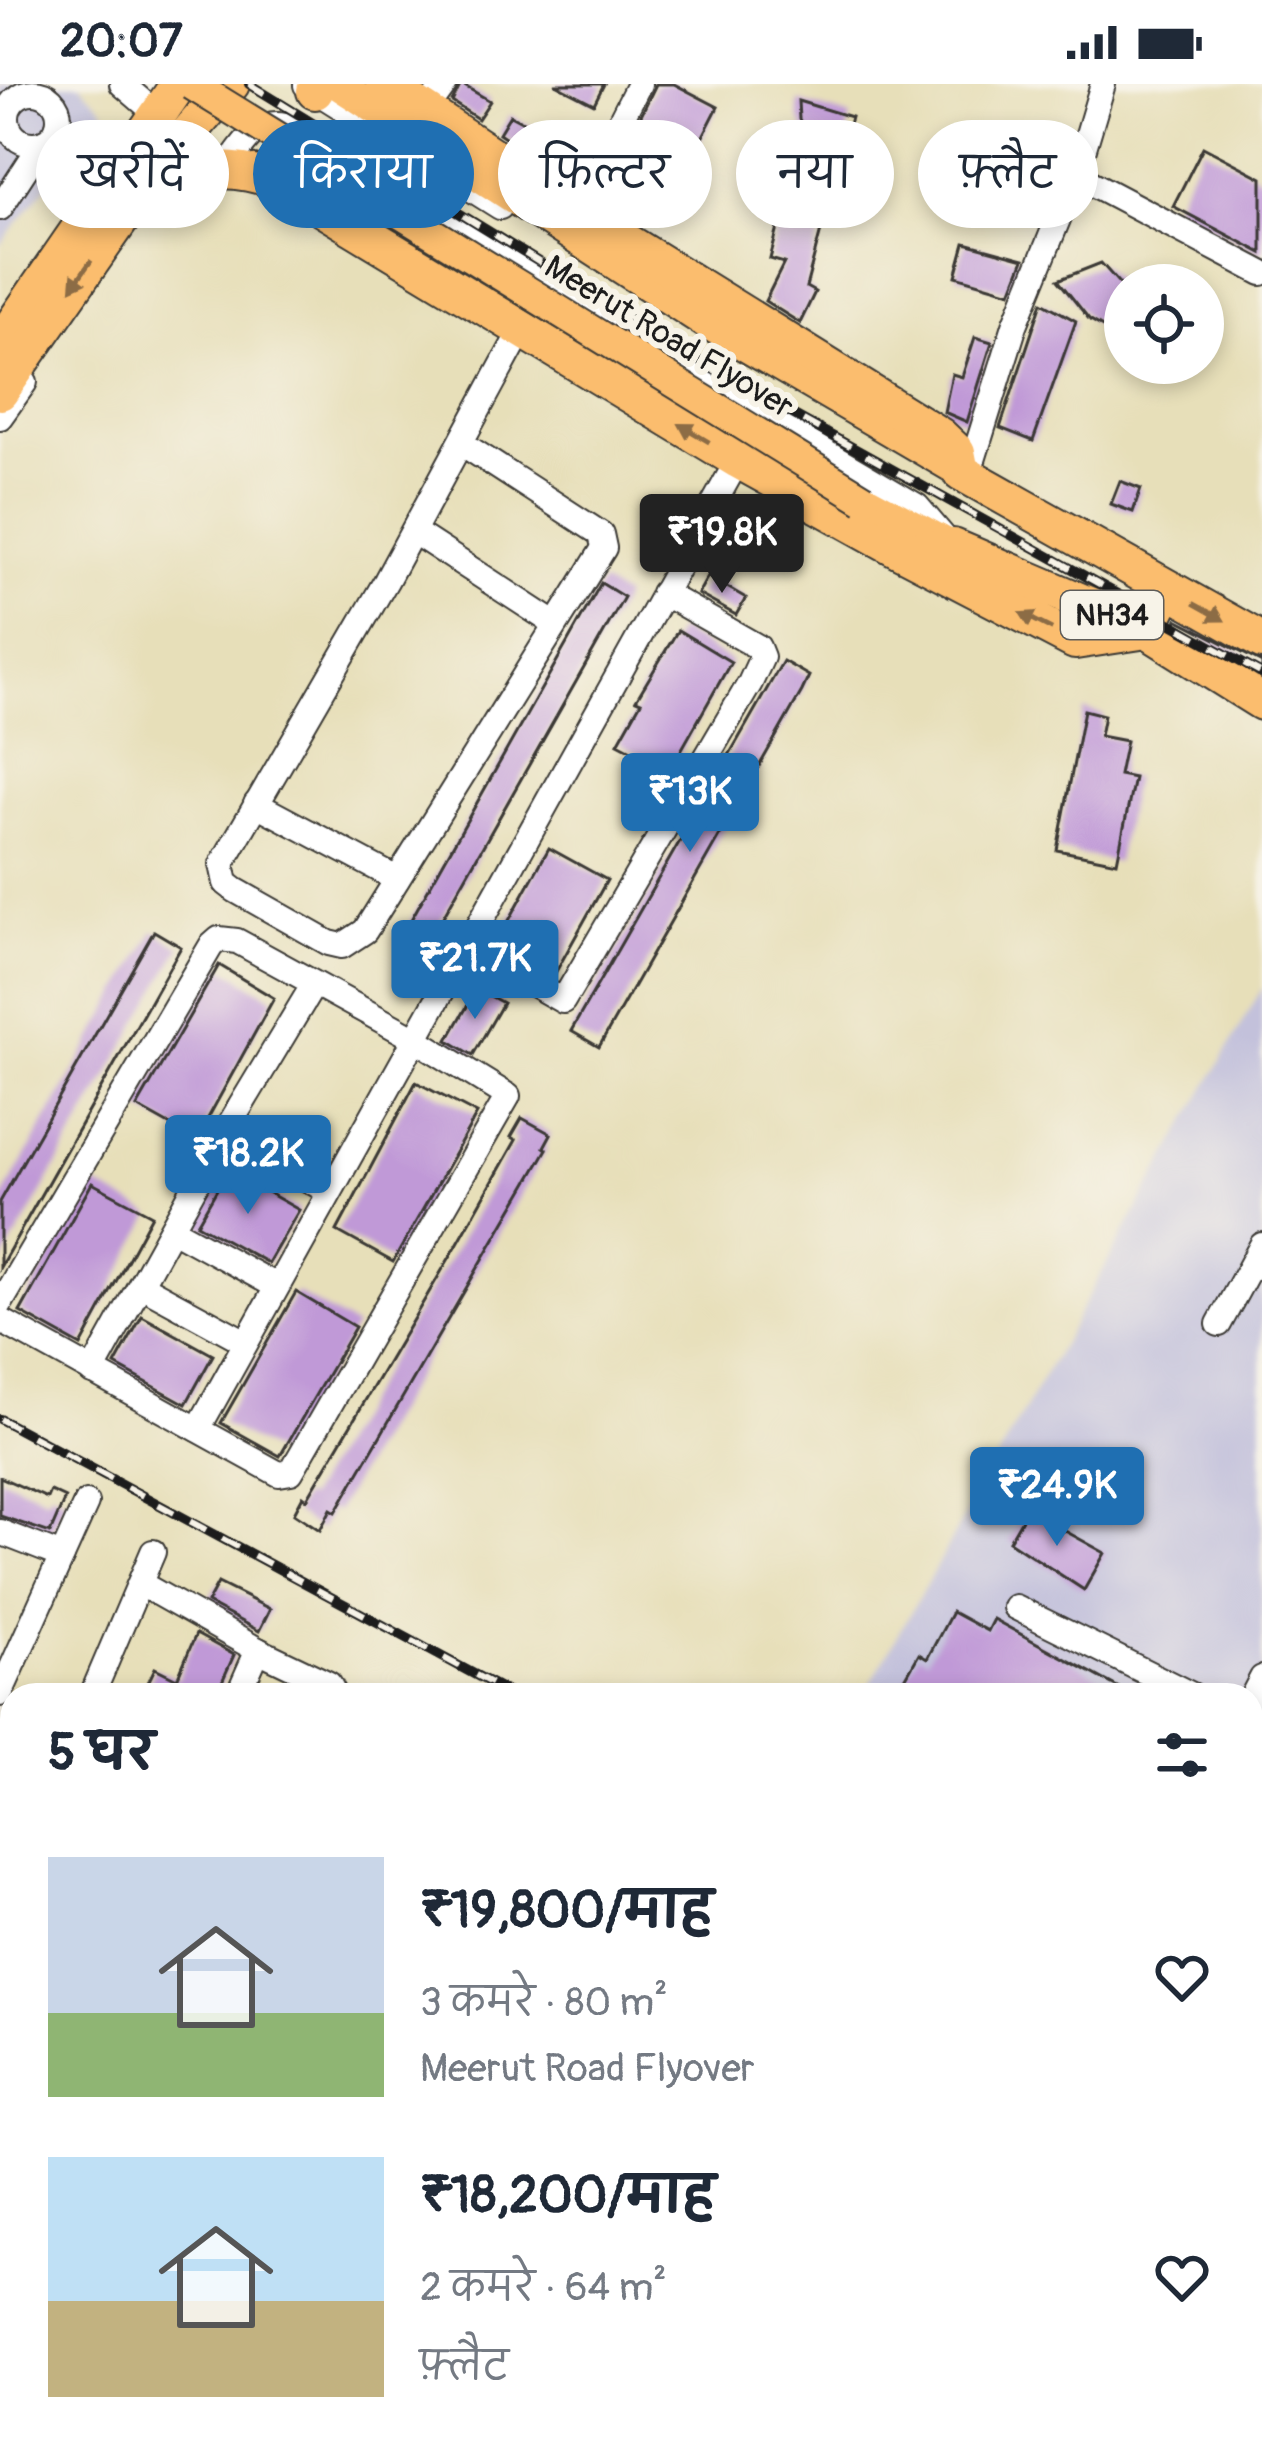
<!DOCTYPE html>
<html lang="hi">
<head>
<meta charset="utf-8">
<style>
	body { margin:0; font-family:Pangolin,"Playpen Sans Deva",sans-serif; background:#f6f6f7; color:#1f2937; height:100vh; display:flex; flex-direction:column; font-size:45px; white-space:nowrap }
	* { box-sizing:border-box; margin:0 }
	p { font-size:39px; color:#747a83 }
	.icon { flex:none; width:66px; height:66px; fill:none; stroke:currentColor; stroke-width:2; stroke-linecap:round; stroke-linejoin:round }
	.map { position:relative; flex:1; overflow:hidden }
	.panel { position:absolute; left:0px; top:1599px; width:1263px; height:771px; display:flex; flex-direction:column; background:#fff; border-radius:36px 36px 0 0; box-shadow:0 6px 18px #0003 }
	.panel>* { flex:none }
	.banner { position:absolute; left:36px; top:36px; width:1191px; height:108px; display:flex; gap:24px }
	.tools { position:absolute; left:1104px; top:180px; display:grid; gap:24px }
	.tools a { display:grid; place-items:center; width:120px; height:120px; border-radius:50%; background:#fff; box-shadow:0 6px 18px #0003; font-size:60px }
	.price { position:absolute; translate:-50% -102px; padding:0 27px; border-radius:12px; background:#1f6fb2; color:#fff; font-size:39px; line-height:78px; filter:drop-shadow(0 3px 6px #0008) }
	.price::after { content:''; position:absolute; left:50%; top:72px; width:36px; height:27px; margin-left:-18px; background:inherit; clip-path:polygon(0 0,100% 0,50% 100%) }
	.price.selected { background:#222; color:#fff }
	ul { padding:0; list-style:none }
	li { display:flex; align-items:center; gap:36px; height:300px; padding:0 48px }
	li span { display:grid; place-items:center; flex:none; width:336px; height:240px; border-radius:0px; color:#555 }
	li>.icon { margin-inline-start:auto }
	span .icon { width:144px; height:144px; fill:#fffc; stroke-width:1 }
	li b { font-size:51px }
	h2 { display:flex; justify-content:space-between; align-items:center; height:144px; padding:0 48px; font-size:51px }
	.chip { padding:0 42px; border-radius:54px; background:#fff; box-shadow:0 6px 18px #0003; font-size:42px; line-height:108px }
	.chip.selected { background:#1f6fb2; color:#fff }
	.status { display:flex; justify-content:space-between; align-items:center; height:84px; padding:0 60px; background:#fff; direction:ltr }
	.status svg { height:33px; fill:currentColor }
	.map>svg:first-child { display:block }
</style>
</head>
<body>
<div class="status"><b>20:07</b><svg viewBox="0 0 49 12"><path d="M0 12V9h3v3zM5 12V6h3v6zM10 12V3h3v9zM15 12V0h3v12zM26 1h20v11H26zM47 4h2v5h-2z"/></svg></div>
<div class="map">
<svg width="1262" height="2368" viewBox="0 0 1262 2368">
	<rect width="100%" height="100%" fill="#f7f3e8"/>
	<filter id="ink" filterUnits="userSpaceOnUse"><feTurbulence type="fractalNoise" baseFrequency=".00833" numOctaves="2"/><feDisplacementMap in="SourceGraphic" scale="24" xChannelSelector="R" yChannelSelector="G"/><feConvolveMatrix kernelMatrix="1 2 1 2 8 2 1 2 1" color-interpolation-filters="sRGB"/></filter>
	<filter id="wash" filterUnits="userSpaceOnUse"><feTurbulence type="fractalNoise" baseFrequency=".004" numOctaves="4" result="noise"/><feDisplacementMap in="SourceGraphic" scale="48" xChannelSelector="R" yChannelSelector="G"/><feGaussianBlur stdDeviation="2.7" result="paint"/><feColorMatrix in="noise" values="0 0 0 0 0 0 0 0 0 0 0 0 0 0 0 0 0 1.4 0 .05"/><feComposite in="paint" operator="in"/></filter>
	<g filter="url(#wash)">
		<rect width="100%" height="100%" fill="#e7dfb9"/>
		<!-- industrial -->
		<g fill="#c3c1db">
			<polygon points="0,0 80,0 105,26 0,162"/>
			<polygon points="1262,904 1262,1958 1251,1952 1251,1611 864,1611"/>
		</g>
		<!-- green -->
		<polygon fill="#a3cd79" stroke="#60744a" stroke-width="3" points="0,2062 12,2066 12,2233 0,2230"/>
		<g id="blocks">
			<!-- building -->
			<g fill="#c099d7">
				<polygon points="461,0 490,17 478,35 452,18"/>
				<polygon points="555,0 604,0 594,20"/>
				<polygon points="656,0 674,0 718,23 698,62 674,50 627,131 600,115"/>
				<polygon points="798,17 851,33 806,203 815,208 800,239 765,217 784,179 770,175 804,44 799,35"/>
				<polygon points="510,31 542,48 530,70 499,49"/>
				<polygon points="1203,63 1262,94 1262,169 1173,122"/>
				<polygon points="965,159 1024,175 1011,208 956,192"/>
				<polygon points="1101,179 1125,206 1125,256 1089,235 1058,196"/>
				<polygon points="1042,218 1076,237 1033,357 1000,344"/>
				<polygon points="975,253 992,258 967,338 944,328 952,290 962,293"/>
				<polygon points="1120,397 1141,405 1133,428 1111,420"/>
				<polygon points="708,492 746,514 736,531 698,510"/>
				<polygon points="601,499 624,513 427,861 404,848"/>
				<polygon points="1177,535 1262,579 1262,591 1176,538"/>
				<polygon points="678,546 731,578 670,686 618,659 641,618 636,616"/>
				<polygon points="783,577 809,592 802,607 599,963 571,947"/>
				<polygon points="1084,626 1104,631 1100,652 1126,657 1119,691 1134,694 1117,778 1057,766"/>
				<polygon points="549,764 607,796 553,893 496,860"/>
				<polygon points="154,847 181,863 0,1183 0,1118"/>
				<polygon points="219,881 274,914 196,1056 137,1023"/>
				<polygon points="477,905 503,919 473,971 448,956"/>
				<polygon points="416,998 477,1030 393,1178 337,1147"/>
				<polygon points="522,1034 551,1050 544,1063 547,1065 336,1428 331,1425 320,1446 294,1429 303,1412 307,1415 454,1166 516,1056 511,1053"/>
				<polygon points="228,1086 299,1126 268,1179 197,1140"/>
				<polygon points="92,1099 152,1131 81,1262 20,1228"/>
				<polygon points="296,1208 355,1243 280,1372 221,1339"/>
				<polygon points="142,1232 213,1271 186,1320 115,1281"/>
				<polygon points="0,1393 47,1414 50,1407 65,1414 50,1449 0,1432"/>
				<polygon points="1027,1426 1105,1469 1084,1506 1009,1457"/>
				<polygon points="218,1499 270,1525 259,1547 207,1519"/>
				<polygon points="952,1528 987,1547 993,1535 1132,1611 908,1611 910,1607 901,1602 919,1570 927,1575"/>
				<polygon points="196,1550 234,1571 216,1611 142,1611 155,1584 177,1595"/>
			</g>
		</g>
	</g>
	<g filter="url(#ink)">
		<use href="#blocks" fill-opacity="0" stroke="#3a3934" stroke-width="3"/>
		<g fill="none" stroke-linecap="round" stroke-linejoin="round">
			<!-- minor casing -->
			<g stroke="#3a3934" stroke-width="28">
				<g id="minor">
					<polyline points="122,0 159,32"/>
					<polyline points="306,1 500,123"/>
					<circle cx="33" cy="34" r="26"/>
					<polyline points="425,28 445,0"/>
					<polyline points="58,42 121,83"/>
					<path d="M226 84C244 59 260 29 294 44L690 289 917 422 947 457"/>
					<polyline points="1076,91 1262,189"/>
					<polyline points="0,124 43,58"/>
					<polyline points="575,126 639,0"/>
					<polyline points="0,333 25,298"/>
					<polyline points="461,359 601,450 604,464 365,847 342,862 329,859 235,806 226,799 222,780 386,497 522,245"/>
					<polyline points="968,392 1015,241 1076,91 1103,0"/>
					<polyline points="414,448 555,540"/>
					<polyline points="256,720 397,795"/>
					<polyline points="466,862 563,917 750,599 762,573 758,563 663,509"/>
					<polyline points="225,1048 328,1107"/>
					<polyline points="172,1145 276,1202"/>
					<polyline points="141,1201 244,1257"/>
					<polyline points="0,1220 211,862 219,855 237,857 414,954 508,1012 291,1388 279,1390 0,1236"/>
					<polyline points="1219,1240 1262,1161"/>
					<polyline points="92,1288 225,1048 314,900"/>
					<polyline points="198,1345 738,376"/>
					<polyline points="0,1448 62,1472"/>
					<polyline points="141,1500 258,1566 329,1600 335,1611"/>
					<polyline points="1015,1523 1192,1611"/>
					<polyline points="0,1610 86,1419"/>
					<polyline points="92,1611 153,1468"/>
					<polyline points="238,1611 258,1566"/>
					<polyline points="1251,1615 1262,1594"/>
					<polyline points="1251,1644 1262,1651"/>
					<polyline points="0,1820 12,1795"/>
					<polyline points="0,1856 12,1861"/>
					<polyline points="1251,1884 1262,1865"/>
					<polyline points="0,2012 12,2017"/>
					<polyline points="1251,2119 1262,2124"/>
					<polyline points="1251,2236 1262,2239"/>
					<polyline points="1251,2309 1262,2303"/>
					<polyline points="162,2358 194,2368"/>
					<polyline points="617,2358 635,2365"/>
					<polyline points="40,2368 43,2358"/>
					<polyline points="331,2368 334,2358"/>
					<polyline points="875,2368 879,2358"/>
					<polyline points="1004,2368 1006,2358"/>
					<polyline points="1088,2368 1092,2358"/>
					<polyline points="1216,2368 1219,2358"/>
				</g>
			</g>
			<!-- major casing -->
			<g stroke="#3a3934" stroke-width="34">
				<g id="major">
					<polyline points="337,0 706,239 961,388"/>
					<polyline points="864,415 953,463"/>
				</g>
			</g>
			<!-- highway casing -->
			<g stroke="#3a3934" stroke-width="40">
				<g id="highway">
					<polyline points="384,0 564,119 940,352 957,368 961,388 1262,557"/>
					<polyline points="315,7 319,0"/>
					<path d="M142 105C191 86 227 78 277 97L738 376 900 466 1075 557 1147 546 1167 505"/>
					<polyline points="0,260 179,0"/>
					<polyline points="0,308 149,95 231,0"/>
					<polyline points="901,466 953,463 1147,546 1262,618"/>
				</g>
			</g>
			<!-- minor -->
			<use href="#minor" stroke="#fff" stroke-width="24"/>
			<!-- major -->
			<use href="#major" stroke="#fbbd6e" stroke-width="30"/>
			<!-- highway -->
			<use href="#highway" stroke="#fbbd6e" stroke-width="36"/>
			<!-- rail casing -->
			<g stroke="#1c1c1c" stroke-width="10">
				<g id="rail">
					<polyline points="249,0 729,295 1262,590"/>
					<polyline points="0,1335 513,1611"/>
					<polyline points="1251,2008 1262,2014"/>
				</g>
			</g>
			<!-- rail -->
			<use href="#rail" stroke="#f7f3e8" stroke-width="6" stroke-dasharray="18" stroke-linecap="butt"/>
			<!-- major-bridge casing -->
			<g stroke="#3a3934" stroke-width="34" stroke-linecap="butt">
				<polyline id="major-bridge" points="191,0 864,415"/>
			</g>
			<!-- major-bridge -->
			<use href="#major-bridge" stroke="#fbbd6e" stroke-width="30"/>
		</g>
		<!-- one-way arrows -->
		<defs><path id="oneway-solid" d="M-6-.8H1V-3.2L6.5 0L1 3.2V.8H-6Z" transform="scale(3)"/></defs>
		<g fill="#8c6c45">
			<use href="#oneway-solid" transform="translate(81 191) rotate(125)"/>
			<use href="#oneway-solid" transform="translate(694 349) rotate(-149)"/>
			<use href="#oneway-solid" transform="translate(1209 528) rotate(29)"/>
			<use href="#oneway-solid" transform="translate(1036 537) rotate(-153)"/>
		</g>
	</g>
	<g text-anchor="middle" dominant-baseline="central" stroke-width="12" stroke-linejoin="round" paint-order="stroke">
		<!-- shield labels -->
		<rect fill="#f7f3e8" stroke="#5e5c59" stroke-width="3" x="1061" y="507" width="102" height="48" rx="9"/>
		<g font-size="30" font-weight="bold" fill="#1c1c1c">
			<text x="1112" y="531">NH34</text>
		</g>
		<!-- street labels -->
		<g font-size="33" fill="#1c1c1c" stroke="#f7f3e8">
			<text transform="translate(669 253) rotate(31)">Meerut Road Flyover</text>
		</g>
	</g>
</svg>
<div class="tools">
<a><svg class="icon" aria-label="locate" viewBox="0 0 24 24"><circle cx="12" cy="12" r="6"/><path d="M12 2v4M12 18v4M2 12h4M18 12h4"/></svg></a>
</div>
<b class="price selected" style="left:722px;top:512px">₹19.8K</b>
<b class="price" style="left:690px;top:771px">₹13K</b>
<b class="price" style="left:475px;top:938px">₹21.7K</b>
<b class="price" style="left:248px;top:1133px">₹18.2K</b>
<b class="price" style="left:1057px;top:1465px">₹24.9K</b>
<div class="banner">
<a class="chip">खरीदें</a>
<a class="chip selected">किराया</a>
<a class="chip">फ़िल्टर</a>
<a class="chip">नया</a>
<a class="chip">फ़्लैट</a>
</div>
<section class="panel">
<h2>5 घर<svg class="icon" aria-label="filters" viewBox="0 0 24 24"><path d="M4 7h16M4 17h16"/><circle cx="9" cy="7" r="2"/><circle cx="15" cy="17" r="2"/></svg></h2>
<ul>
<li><span style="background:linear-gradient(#c9d6e8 65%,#8fb573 0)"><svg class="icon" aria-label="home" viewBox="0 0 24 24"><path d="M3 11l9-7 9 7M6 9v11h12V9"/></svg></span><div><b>₹19,800/माह</b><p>3 कमरे · 80 m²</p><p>Meerut Road Flyover</p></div><svg class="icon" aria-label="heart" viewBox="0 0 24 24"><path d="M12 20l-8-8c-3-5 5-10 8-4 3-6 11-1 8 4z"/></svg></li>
<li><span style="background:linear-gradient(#bfe0f5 60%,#c2b280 0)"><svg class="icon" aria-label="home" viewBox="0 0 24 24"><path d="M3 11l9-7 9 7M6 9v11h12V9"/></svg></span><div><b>₹18,200/माह</b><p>2 कमरे · 64 m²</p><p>फ़्लैट</p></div><svg class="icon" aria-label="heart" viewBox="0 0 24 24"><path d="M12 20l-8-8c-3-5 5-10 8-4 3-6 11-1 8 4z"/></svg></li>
</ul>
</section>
</div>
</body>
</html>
